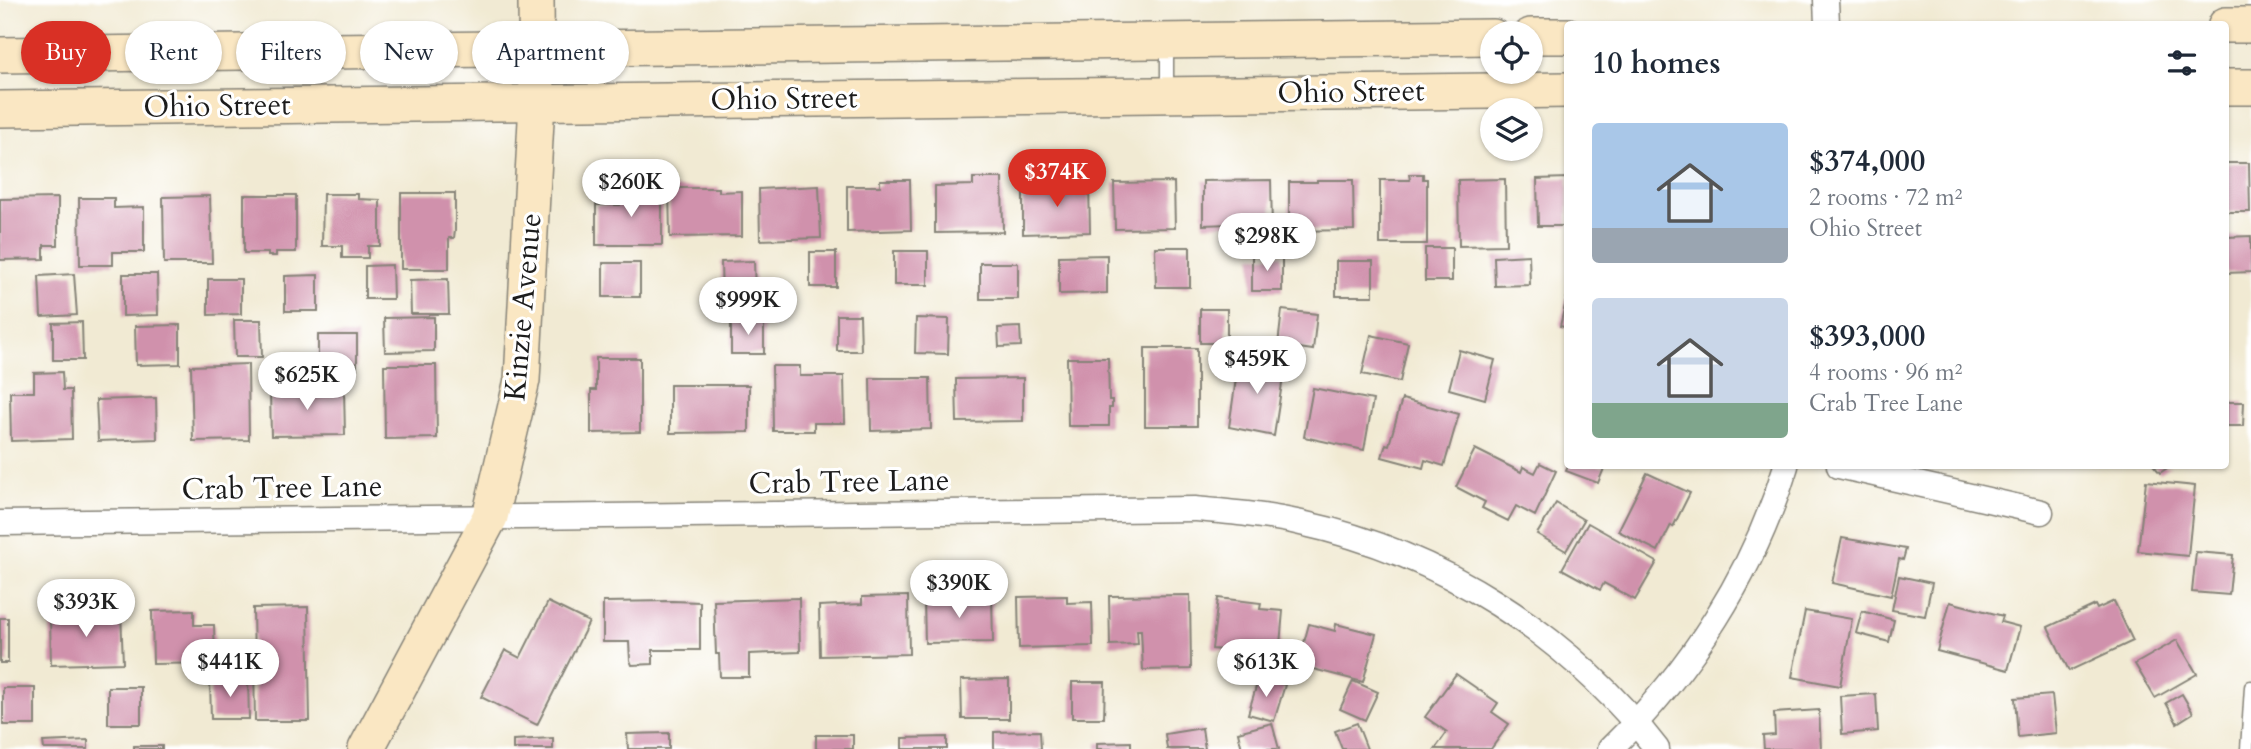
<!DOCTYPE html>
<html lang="en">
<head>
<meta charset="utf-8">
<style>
	body { margin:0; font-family:Cardo,serif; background:#f2f2f3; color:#1f2937; height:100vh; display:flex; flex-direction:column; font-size:26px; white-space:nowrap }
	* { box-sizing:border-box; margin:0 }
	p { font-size:23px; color:#747a83 }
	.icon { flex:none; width:38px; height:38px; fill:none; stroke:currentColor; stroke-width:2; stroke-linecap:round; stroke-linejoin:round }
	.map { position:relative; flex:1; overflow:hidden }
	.panel { position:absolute; left:1564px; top:21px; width:665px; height:448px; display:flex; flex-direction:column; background:#fff; border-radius:7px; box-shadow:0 2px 5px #0004 }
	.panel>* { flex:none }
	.banner { position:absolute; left:21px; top:21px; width:665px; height:63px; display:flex; gap:14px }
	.fabs { position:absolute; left:1480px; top:21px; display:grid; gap:14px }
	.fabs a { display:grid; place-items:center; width:63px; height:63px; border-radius:50%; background:#fff; box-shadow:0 2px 5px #0004; font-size:35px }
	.price { position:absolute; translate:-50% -60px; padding:0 16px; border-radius:24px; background:#fff; color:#222; font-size:23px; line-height:46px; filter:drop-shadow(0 2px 4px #0008) }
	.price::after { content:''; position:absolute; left:50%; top:42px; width:21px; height:16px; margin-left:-10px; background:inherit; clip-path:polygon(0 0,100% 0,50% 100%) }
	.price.current { background:#d93025; color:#fff }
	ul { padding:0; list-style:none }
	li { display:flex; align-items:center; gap:21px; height:175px; padding:0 28px }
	li span { display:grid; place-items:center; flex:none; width:196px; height:140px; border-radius:7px; color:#555 }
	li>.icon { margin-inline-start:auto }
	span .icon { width:84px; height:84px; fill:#fffc; stroke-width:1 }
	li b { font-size:30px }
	h2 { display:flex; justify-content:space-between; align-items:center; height:84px; padding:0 28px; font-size:30px }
	.pill { padding:0 24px; border-radius:32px; background:#fff; box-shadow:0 2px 5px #0004; font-size:24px; line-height:63px }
	.pill.current { background:#d93025; color:#fff }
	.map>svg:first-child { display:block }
</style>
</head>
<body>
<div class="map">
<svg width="2251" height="749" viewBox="0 0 2251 749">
	<rect width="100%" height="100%" fill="#fff"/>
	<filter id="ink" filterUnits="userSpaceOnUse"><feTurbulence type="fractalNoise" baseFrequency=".0143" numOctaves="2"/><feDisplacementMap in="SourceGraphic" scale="14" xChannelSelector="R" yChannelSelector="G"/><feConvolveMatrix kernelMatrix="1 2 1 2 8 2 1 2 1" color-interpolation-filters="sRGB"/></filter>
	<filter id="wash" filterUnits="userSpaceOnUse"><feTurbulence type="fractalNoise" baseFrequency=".00686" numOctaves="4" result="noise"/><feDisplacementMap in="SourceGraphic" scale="28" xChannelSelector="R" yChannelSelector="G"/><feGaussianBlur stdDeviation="1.57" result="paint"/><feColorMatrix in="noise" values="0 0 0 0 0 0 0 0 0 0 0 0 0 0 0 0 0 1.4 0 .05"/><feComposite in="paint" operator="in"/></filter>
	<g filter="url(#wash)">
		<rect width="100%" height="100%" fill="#f1ead3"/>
		<g id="blocks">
			<!-- building -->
			<g fill="#d091ac">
				<polygon points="2226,163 2249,163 2250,212 2226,212"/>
				<polygon points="1409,174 1423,174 1423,179 1427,179 1427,244 1380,244 1380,180 1410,180"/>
				<polygon points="973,178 1002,178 1003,232 935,233 935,186 973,185"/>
				<polygon points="1568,178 1568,226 1538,226 1537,179"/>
				<polygon points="1505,179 1506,245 1459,246 1458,180"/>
				<polygon points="880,180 910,180 911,230 847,232 847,186 880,186"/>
				<polygon points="1271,180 1272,229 1230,230 1229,224 1203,225 1203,181"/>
				<polygon points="1317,180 1353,180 1354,230 1289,231 1289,182 1317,182"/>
				<polygon points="1089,182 1090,232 1023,234 1023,187 1048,186 1048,183"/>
				<polygon points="1174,182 1175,228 1115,229 1114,183"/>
				<polygon points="819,186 821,238 760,240 759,189"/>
				<polygon points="669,188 719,188 719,192 742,191 742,236 670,237"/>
				<polygon points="619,189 662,189 662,245 596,245 596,205 620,205"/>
				<polygon points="401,193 455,193 455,230 454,238 449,238 449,269 401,269"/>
				<polygon points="323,194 358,194 358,199 380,200 380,246 368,246 368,258 342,258 342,246 322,246"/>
				<polygon points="244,195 296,195 296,252 276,252 276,256 268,256 268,253 244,253"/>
				<polygon points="210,196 212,263 164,263 163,197"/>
				<polygon points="58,198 58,245 44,245 44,259 0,260 0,199"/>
				<polygon points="79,198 114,198 114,208 144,207 144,252 113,252 113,265 80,265"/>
				<polygon points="2251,236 2251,272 2226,273 2226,237"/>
				<polygon points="1155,247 1190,247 1190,287 1156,287"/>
				<rect x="1425" y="248" width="27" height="33"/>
				<rect x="894" y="251" width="34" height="34"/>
				<rect x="810" y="252" width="26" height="35"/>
				<polygon points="1107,255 1107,293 1059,294 1059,256"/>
				<polygon points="1282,255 1282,291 1252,291 1252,256"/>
				<polygon points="1529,255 1530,285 1495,286 1494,257"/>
				<polygon points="754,261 755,297 722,297 721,262"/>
				<rect x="1336" y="261" width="37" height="35"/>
				<rect x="603" y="263" width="37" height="34"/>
				<rect x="980" y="263" width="38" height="36"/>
				<polygon points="392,265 393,299 365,299 365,266"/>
				<polygon points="74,274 77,315 41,317 39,276"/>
				<polygon points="123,274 157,274 158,315 123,316"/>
				<polygon points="318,275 318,311 285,311 285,276"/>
				<polygon points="208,279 241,279 241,314 208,315"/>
				<polygon points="448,279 449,314 411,314 410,280"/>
				<polygon points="1567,297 1568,297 1568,328 1560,326"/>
				<rect x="1200" y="309" width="27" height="34"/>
				<polygon points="1282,310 1317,314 1313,350 1278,345"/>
				<polygon points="837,315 860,315 861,351 837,351"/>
				<polygon points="434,317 434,351 385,352 384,318"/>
				<polygon points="916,318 949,319 948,354 915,353"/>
				<polygon points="234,320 261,320 262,357 235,357"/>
				<rect x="731" y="320" width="33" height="34"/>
				<polygon points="82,322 83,360 53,360 53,323"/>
				<polygon points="180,325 180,364 136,365 135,326"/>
				<polygon points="1020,327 1021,346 999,347 998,328"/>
				<rect x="318" y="335" width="39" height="34"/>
				<polygon points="1371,335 1408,343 1400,382 1362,374"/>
				<rect x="1145" y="348" width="52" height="78"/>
				<polygon points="1459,350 1495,360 1485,399 1449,389"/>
				<polygon points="596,358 640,358 640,432 591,433 591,390 596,390"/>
				<polygon points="1067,358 1108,358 1109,400 1112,400 1112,408 1109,408 1109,426 1068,426"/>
				<polygon points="1239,358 1285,364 1274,436 1229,427"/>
				<polygon points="248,364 249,440 193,441 191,366"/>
				<polygon points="384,365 436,365 437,438 385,439"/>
				<polygon points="772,366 800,366 800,376 844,376 845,423 814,423 814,431 773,431"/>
				<polygon points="62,372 63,390 71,390 72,439 11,441 10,392 34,392 34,373"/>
				<polygon points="870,378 930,378 931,429 871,431"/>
				<polygon points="1023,378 1023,421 957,422 956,379"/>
				<polygon points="670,385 749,385 749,432 670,433"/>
				<polygon points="1313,388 1373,400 1364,450 1304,437"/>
				<polygon points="344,389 345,435 271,436 270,390"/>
				<polygon points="156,398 157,439 98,441 96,400"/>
				<polygon points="1402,399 1459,414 1444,466 1425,460 1423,468 1382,457 1386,444 1389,445"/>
				<polygon points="2227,402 2244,402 2243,426 2227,426"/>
				<polygon points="1475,449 1521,472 1523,467 1535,473 1540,463 1556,471 1535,516 1516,506 1508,521 1482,508 1485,502 1456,487"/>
				<polygon points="1568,466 1605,466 1598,483 1566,471"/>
				<polygon points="2154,466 2170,466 2160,473"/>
				<polygon points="1647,473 1690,493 1673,527 1671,525 1658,551 1618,531"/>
				<polygon points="2146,481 2195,486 2188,556 2138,551"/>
				<polygon points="1556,503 1584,520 1566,551 1537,534"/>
				<polygon points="1588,523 1657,562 1635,600 1604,583 1600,590 1562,569"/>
				<polygon points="1842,538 1906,549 1903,560 1899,559 1891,596 1832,583"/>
				<polygon points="2196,552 2233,555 2229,595 2192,592"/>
				<polygon points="1899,576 1932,583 1925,616 1892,610"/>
				<polygon points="1190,595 1191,669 1143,670 1141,630 1137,630 1138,644 1110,645 1109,596"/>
				<polygon points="908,596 909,654 820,656 819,606 862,604 862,597"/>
				<polygon points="992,596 993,642 925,643 924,598"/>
				<polygon points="1067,596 1067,603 1092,602 1093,646 1019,648 1018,597"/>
				<polygon points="799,598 800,652 749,654 749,677 720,677 719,654 716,654 714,601"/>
				<polygon points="1218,598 1261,603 1260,609 1283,611 1279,656 1263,654 1262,666 1244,664 1245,652 1212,649"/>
				<polygon points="672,601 700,602 700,650 653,650 653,664 632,665 630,660 629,642 603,642 603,602"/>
				<polygon points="2114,601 2133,641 2069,671 2048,627 2095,605 2097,609"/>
				<polygon points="548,602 589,622 537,725 481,697 505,650 520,658"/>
				<polygon points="1950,602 2003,616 2001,622 2020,627 2008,670 1937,651"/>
				<polygon points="308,607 310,721 255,721 253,608"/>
				<polygon points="194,610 194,625 214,625 215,663 153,664 152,611"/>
				<polygon points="1805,611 1852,619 1840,686 1792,677"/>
				<polygon points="1862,611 1894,620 1889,642 1856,633"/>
				<polygon points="121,612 123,663 51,665 50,616"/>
				<rect x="0" y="618" width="8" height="45"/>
				<polygon points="1309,624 1335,631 1336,624 1376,634 1363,682 1298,665"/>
				<polygon points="2177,640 2197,674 2155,698 2135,664"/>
				<polygon points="1456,674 1498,703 1492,712 1509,724 1491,749 1435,749 1447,732 1425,717"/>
				<polygon points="1259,677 1285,685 1274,721 1248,714"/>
				<polygon points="1009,679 1009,719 962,719 961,680"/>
				<polygon points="210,680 248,680 249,719 211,719"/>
				<polygon points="1353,681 1378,692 1365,720 1340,709"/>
				<polygon points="1072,682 1105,682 1104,718 1072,718"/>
				<rect x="108" y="687" width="33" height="37"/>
				<rect x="3" y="688" width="32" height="37"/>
				<polygon points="1876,694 1878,731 1842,734 1840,696"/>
				<polygon points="2182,694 2193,713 2177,723 2166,703"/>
				<polygon points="2052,695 2056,733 2018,737 2015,698"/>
				<polygon points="1819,710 1821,749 1764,749 1763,736 1775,735 1774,713"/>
				<polygon points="1272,723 1279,749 1242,749 1238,732"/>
				<polygon points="1357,723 1367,749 1342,749 1335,731"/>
				<polygon points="1202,728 1205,749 1167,749 1165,734"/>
				<polygon points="1040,731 1041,749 994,749 994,732"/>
				<polygon points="669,733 669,749 628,749 627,734"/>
				<rect x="816" y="735" width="37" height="14"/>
				<polygon points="947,737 947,749 902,749 902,738"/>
				<polygon points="553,738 553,749 513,749 513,740"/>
				<polygon points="88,740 88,749 44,749 43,742"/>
				<polygon points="1131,742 1131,749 1097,749 1097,743"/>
				<rect x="134" y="746" width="28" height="3"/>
			</g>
		</g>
	</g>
	<g filter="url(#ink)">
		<use href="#blocks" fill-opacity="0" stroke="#868378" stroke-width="2"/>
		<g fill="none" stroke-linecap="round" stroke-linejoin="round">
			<!-- lane casing -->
			<g stroke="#868378" stroke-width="15">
				<g id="lane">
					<polyline points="1167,42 1167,94"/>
					<polyline points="2247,749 2251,687"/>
				</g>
			</g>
			<!-- street casing -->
			<g stroke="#868378" stroke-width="27">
				<g id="street">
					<polyline points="1826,0 1827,24"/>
					<polyline points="1839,466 2041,512"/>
					<path d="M0 523 1195 509C1230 512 1266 515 1301 523 1441 553 1569 635 1657 749"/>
					<path d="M1610 749C1691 670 1753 574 1786 466"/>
				</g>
			</g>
			<!-- secondary casing -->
			<g stroke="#868378" stroke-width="38">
				<g id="secondary">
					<polyline points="2226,25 2251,25"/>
					<polyline points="1531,36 1568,36"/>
					<polyline points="0,55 1493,37"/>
					<polyline points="2226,87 2251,87"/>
					<polyline points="0,109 1568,90"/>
					<polyline points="366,749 490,517 522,380 537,102 536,0"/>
				</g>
			</g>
			<!-- lane -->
			<use href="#lane" stroke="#fff" stroke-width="12"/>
			<!-- street -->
			<use href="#street" stroke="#fff" stroke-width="24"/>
			<!-- secondary -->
			<use href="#secondary" stroke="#fae7c3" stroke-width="35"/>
		</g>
	</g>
	<g text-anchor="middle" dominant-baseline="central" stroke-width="6" stroke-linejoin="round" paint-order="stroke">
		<!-- street labels -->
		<g font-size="30" fill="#1c1c1c" stroke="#fff">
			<text transform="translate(1351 92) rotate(-1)">Ohio Street</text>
			<text transform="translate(784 99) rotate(-1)">Ohio Street</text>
			<text transform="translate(217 106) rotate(-1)">Ohio Street</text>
			<text transform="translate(523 307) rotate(-85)">Kinzie Avenue</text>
			<text transform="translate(849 482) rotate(-1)">Crab Tree Lane</text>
			<text transform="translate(282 488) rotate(-1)">Crab Tree Lane</text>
		</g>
	</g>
</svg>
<div class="fabs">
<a><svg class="icon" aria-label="locate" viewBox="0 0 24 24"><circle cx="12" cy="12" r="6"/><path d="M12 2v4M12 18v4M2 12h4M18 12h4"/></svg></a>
<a><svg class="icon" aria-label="layers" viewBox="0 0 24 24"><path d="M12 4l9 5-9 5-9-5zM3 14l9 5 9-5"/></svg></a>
</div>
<b class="price current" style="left:1057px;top:209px">$374K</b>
<b class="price" style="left:631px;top:219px">$260K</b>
<b class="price" style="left:1267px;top:273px">$298K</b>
<b class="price" style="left:748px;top:337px">$999K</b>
<b class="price" style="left:1257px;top:396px">$459K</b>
<b class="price" style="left:307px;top:412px">$625K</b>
<b class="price" style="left:959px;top:620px">$390K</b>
<b class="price" style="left:86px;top:639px">$393K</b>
<b class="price" style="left:230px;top:699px">$441K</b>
<b class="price" style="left:1266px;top:699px">$613K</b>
<div class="banner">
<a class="pill current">Buy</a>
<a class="pill">Rent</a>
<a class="pill">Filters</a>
<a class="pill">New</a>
<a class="pill">Apartment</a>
</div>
<section class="panel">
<h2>10 homes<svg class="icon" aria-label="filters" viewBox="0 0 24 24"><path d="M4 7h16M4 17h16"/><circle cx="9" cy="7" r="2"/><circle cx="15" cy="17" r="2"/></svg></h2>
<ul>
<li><span style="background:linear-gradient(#a9c7e8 75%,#9aa5b1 0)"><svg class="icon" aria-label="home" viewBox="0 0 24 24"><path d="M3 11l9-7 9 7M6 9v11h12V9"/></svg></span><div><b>$374,000</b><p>2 rooms · 72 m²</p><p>Ohio Street</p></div></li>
<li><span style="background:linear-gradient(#c9d6e8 75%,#7fa58c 0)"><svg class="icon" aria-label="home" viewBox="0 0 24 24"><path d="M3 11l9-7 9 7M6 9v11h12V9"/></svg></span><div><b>$393,000</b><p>4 rooms · 96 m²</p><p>Crab Tree Lane</p></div></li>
</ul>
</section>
</div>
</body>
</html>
